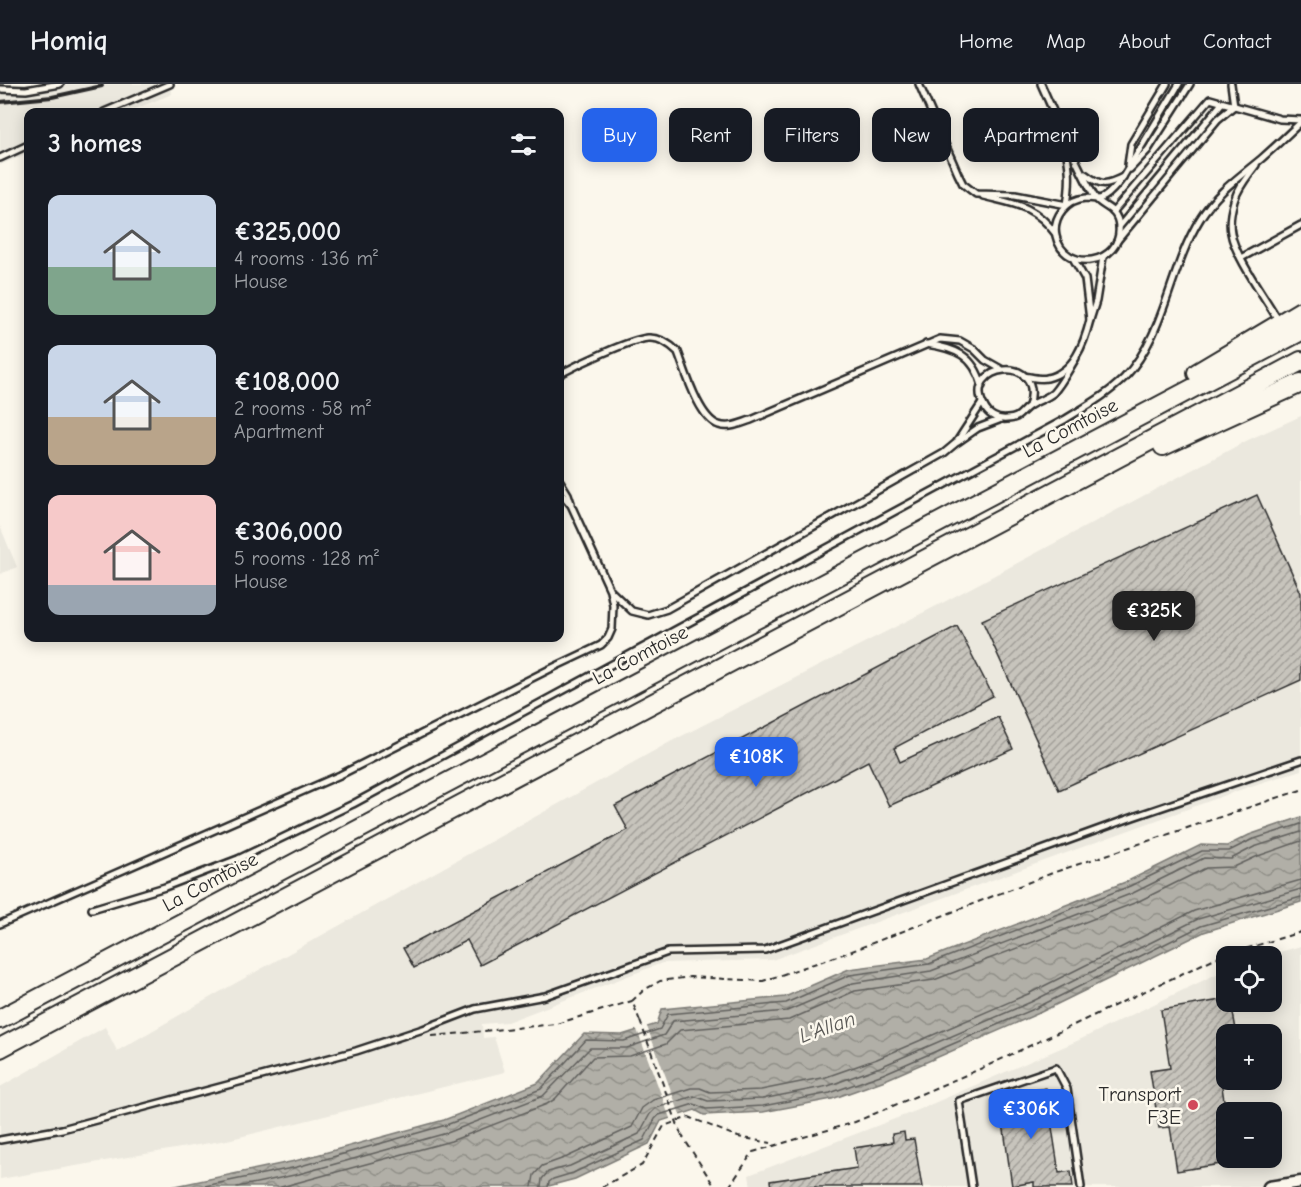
<!DOCTYPE html>
<html lang="en">
<head>
<meta charset="utf-8">
<style>
	body { margin:0; font-family:"Comic Neue",sans-serif; background:#242831; color:#f1f3f6; height:100vh; display:flex; flex-direction:column; font-size:22px; white-space:nowrap }
	* { box-sizing:border-box; margin:0 }
	p { font-size:20px; color:#9ea1a6 }
	.icon { flex:none; width:33px; height:33px; fill:none; stroke:currentColor; stroke-width:2; stroke-linecap:round; stroke-linejoin:round }
	.map { position:relative; flex:1; overflow:hidden }
	.side { position:absolute; left:24px; top:24px; width:540px; height:534px; display:flex; flex-direction:column; background:#171b24; border-radius:12px; box-shadow:0 3px 15px #0003 }
	.side>* { flex:none }
	.hud { position:absolute; left:582px; top:24px; width:570px; height:54px; display:flex; gap:12px }
	.fabs { position:absolute; left:1216px; top:862px; display:grid; gap:12px }
	.fabs a { display:grid; place-items:center; width:66px; height:66px; border-radius:12px; background:#171b24; box-shadow:0 3px 15px #0003; font-size:30px }
	.price { position:absolute; translate:-50% -51px; padding:0 14px; border-radius:12px; background:#2563eb; color:#fff; font-size:20px; line-height:39px; filter:drop-shadow(0 2px 3px #0008) }
	.price::after { content:''; position:absolute; left:50%; top:36px; width:18px; height:14px; margin-left:-9px; background:inherit; clip-path:polygon(0 0,100% 0,50% 100%) }
	.price.active { background:#222; color:#fff }
	ul { padding:0; list-style:none }
	li { display:flex; align-items:center; gap:18px; height:150px; padding:0 24px }
	li span { display:grid; place-items:center; flex:none; width:168px; height:120px; border-radius:12px; color:#555 }
	li>.icon { margin-inline-start:auto }
	span .icon { width:72px; height:72px; fill:#fffc; stroke-width:1 }
	li b { font-size:26px }
	h2 { display:flex; justify-content:space-between; align-items:center; height:72px; padding:0 24px; font-size:26px }
	.tag { padding:0 21px; border-radius:12px; background:#171b24; box-shadow:0 3px 15px #0003; font-size:21px; line-height:54px }
	.tag.active { background:#2563eb; color:#fff }
	header { display:flex; align-items:center; gap:36px; box-sizing:border-box; height:84px; padding:0 30px; background:#171b24; border-bottom:2px solid #363941 }
	header strong { font-size:28px }
	nav { display:flex; gap:33px; margin-inline-start:auto; font-size:21px }
	.map>svg:first-child { display:block }
</style>
</head>
<body>
<header>
<strong>Homiq</strong>
<nav><a>Home</a><a>Map</a><a>About</a><a>Contact</a></nav>
</header>
<div class="map">
<svg width="1301" height="1103" viewBox="0 0 1301 1103">
	<defs>
		<pattern id="water-waves" width="16" height="10" patternUnits="userSpaceOnUse" patternTransform="scale(1.5)"><rect width="16" height="10" fill="#b1afa7"/><path d="M0 5q4-4 8 0t8 0" fill="none" stroke="#908f88"/></pattern>
		<pattern id="building-hatch" width="6" height="6" patternUnits="userSpaceOnUse" patternTransform="scale(1.5)"><rect width="6" height="6" fill="#c7c4bc"/><path d="M-1 1l2-2M0 6l6-6M5 7l2-2" fill="none" stroke="#a29f99"/></pattern>
	</defs>
	<rect width="100%" height="100%" fill="#fbf7ec"/>
	<filter id="ink" filterUnits="userSpaceOnUse"><feTurbulence type="fractalNoise" baseFrequency=".0167" numOctaves="2"/><feDisplacementMap in="SourceGraphic" scale="12" xChannelSelector="R" yChannelSelector="G"/><feConvolveMatrix kernelMatrix="1 2 1 2 8 2 1 2 1" color-interpolation-filters="sRGB"/></filter>
	<g filter="url(#ink)">
		<!-- built -->
		<g fill="#ebe8de" fill-rule="evenodd">
			<polygon points="0,0 168,0 172,10 127,28 28,28 28,69 0,81"/>
			<polygon points="1301,332 1301,686 1248,703 772,876 662,879 507,938 482,940 483,954 494,953 505,988 227,1056 0,1095 0,1003 105,943 117,967 225,905 670,658 946,517 1248,356"/>
			<polygon points="0,442 17,483 0,490"/>
			<path d="M1301 862V1103H751L749 1091 918 1026 1077 957 1227 885V918H1272V873H1262ZM1227 951H1272V996H1227ZM1227 1029H1272V1074H1227Z"/>
		</g>
		<!-- water -->
		<polygon fill="url(#water-waves)" stroke="#7b7a75" stroke-width="1.5" points="1301,733 1301,818 1204,848 1037,930 885,996 832,1015 763,1028 704,1031 695,1026 661,1037 649,1060 575,1095 545,1103 171,1103 295,1077 444,1036 538,999 584,950 622,951 657,940 662,925 785,913 849,885 927,875 1128,797 1201,761 1227,762 1249,751"/>
		<!-- pier -->
		<polygon fill="#fbf7ec" points="646,940 681,1033 671,1037 636,943"/>
		<g fill="none" stroke-linecap="round" stroke-linejoin="round">
			<!-- shore -->
			<g stroke="#61605d" stroke-width="1.5">
				<polyline points="200,1103 297,1083 446,1041 541,1005 586,956 624,957 660,945 668,930 786,919 850,891 929,880 1130,802 1202,767 1229,767 1251,756 1301,740"/>
				<polyline points="237,1103 299,1090 447,1049 543,1012 590,964 627,964 664,951 673,937 787,927 853,899 931,887 1133,809 1204,774 1231,775 1254,763 1301,748"/>
				<polyline points="281,1103 451,1057 547,1020 555,1015 593,973 630,972 666,960 680,946 789,936 855,907 934,896 1137,818 1206,784 1234,783 1258,772 1301,757"/>
				<polyline points="532,1103 534,1091 542,1082 567,1073 632,1043 642,1024 653,1016 691,1004 700,1004 710,1008 761,1006 826,993 877,975 1028,910 1194,827 1301,796"/>
				<polyline points="541,1103 542,1095 548,1088 570,1082 639,1050 650,1030 656,1024 694,1012 708,1017 762,1015 828,1002 880,983 1031,918 1198,835 1301,805"/>
				<polyline points="548,1103 549,1098 553,1095 573,1089 644,1056 655,1035 659,1031 694,1020 706,1025 763,1022 830,1009 883,990 1034,925 1201,842 1301,813"/>
			</g>
		</g>
		<!-- building -->
		<g fill="url(#building-hatch)" stroke="#2b2b2b" stroke-width="1.5">
			<polygon points="1257,411 1301,509 1301,596 1059,706 982,536"/>
			<polygon points="957,542 993,612 894,664 900,678 998,633 1013,665 889,722 868,677 480,881 467,856 414,884 403,864 628,746 615,722"/>
			<polygon points="1227,915 1227,918 1231,918 1237,951 1227,951 1227,961 1216,963 1227,1036 1227,1079 1177,1087 1170,1043 1159,1044 1150,987 1170,984 1161,926"/>
			<polygon points="1046,1004 1059,1089 1071,1087 1073,1103 1034,1103 1034,1098 1012,1102 999,1011"/>
			<polygon points="904,1048 905,1056 914,1055 922,1103 771,1103 770,1097 857,1084 854,1064 893,1058 892,1050"/>
		</g>
		<g fill="none" stroke-linecap="round" stroke-linejoin="round">
			<!-- service casing -->
			<g stroke="#2b2b2b" stroke-width="10">
				<g id="service">
					<path d="M919 0 958 90 963 100 976 110 1015 111 1067 121C1071 96 1070 82 1064 58"/>
					<path d="M1041 0C1058 38 1074 76 1094 112 1101 124 1117 122 1119 142 1123 181 1064 190 1056 152 1052 133 1067 115 1086 114 1093 114 1098 117 1104 113 1112 108 1118 100 1123 93"/>
					<polyline points="1231,0 1234,22"/>
					<polyline points="0,5 26,6 60,0"/>
					<polyline points="104,28 170,0"/>
					<polyline points="0,74 28,61"/>
					<polyline points="1128,81 1131,60 1167,0"/>
					<path d="M1256 81C1248 92 1238 103 1234 117 1231 127 1229 139 1231 149 1235 173 1265 213 1278 236"/>
					<polyline points="1130,85 1148,66 1190,0"/>
					<path d="M1085 90C1101 102 1105 102 1123 93L1179 0"/>
					<path d="M983 112C1015 120 1034 121 1055 149"/>
					<polyline points="1113,128 1210,15 1280,35 1301,36"/>
					<polyline points="1119,143 1222,19"/>
					<polyline points="1117,157 1218,35 1234,22"/>
					<polyline points="1073,174 1085,195 1090,236 1096,217 1103,173"/>
					<polyline points="1241,174 1301,141"/>
					<path d="M926 260C955 264 974 271 982 302"/>
					<path d="M560 290C579 280 628 256 648 254 660 253 670 260 678 268 685 286 699 335 719 341 729 345 741 339 751 336L940 255 960 257 974 265 985 276 1001 285"/>
					<path d="M1024 292C1031 293 1041 296 1047 294 1074 288 1084 260 1090 236"/>
					<path d="M1029 322C1046 268 961 280 984 322 988 331 997 336 1007 335 1020 335 1020 328 1029 322 1036 317 1046 315 1053 309 1062 299 1069 285 1076 274"/>
					<polyline points="958,358 978,344 999,336"/>
					<polyline points="560,397 568,410 571,419"/>
					<polyline points="611,507 632,527 648,531 667,525 944,369 956,359 982,319"/>
					<path d="M92 825 165 803 238 775 353 720 1064 336C1085 323 1107 311 1124 294 1166 250 1169 185 1200 135 1216 109 1238 94 1261 75 1275 63 1288 50 1301 38"/>
					<polyline points="0,840 340,691 548,586 601,561 608,554 612,545 613,521 610,506 571,421 560,408"/>
					<polyline points="0,1056 62,1045 356,967 423,945 475,925 545,912 668,868 765,866 1133,733 1301,676"/>
					<polyline points="972,1103 959,1017 1056,984 1067,1005 1081,1103"/>
				</g>
			</g>
			<!-- minor casing -->
			<g stroke="#2b2b2b" stroke-width="15">
				<polyline id="minor" points="1269,1103 1301,1098"/>
			</g>
			<!-- motorway casing -->
			<g stroke="#2b2b2b" stroke-width="22">
				<g id="motorway">
					<polyline points="1197,289 1301,227"/>
					<polyline points="1163,362 1301,299"/>
					<polyline points="0,935 1301,247"/>
					<polyline points="0,964 1301,277"/>
				</g>
			</g>
			<!-- path -->
			<g stroke="#2b2b2b" stroke-width="2" stroke-dasharray="6 4.5" stroke-linecap="butt">
				<polyline points="640,937 632,917 644,906 660,897 690,893 763,897 852,867 1055,788 1301,706"/>
				<polyline points="432,952 556,940 632,917"/>
				<polyline points="681,1050 715,1103"/>
				<polyline points="602,1103 642,1081 664,1042 689,1033 738,1053 771,1059"/>
				<polyline points="729,1103 753,1068 855,1038 987,982 1215,874 1301,848"/>
			</g>
			<!-- service -->
			<use href="#service" stroke="#fbf7ec" stroke-width="5"/>
			<!-- minor -->
			<use href="#minor" stroke="#fbf7ec" stroke-width="10"/>
			<!-- motorway -->
			<use href="#motorway" stroke="#fbf7ec" stroke-width="18"/>
			<!-- rail -->
			<polyline stroke="#2b2b2b" stroke-width="4" points="0,18 52,13 102,2"/>
			<!-- path-bridge -->
			<polyline stroke="#2b2b2b" stroke-width="2" stroke-dasharray="6 4.5" stroke-linecap="butt" points="640,937 681,1050"/>
		</g>
	</g>
	<!-- markers -->
	<circle fill="#d1495b" stroke="#fbf7ec" stroke-width="2" cx="1193" cy="1021" r="6"/>
	<g text-anchor="middle" dominant-baseline="central" stroke-width="5" stroke-linejoin="round" paint-order="stroke">
		<!-- street labels -->
		<g font-size="20" fill="#2b2b2b" stroke="#fbf7ec">
			<text transform="translate(1070 344) rotate(-28)">La Comtoise</text>
			<text transform="translate(640 571) rotate(-28)">La Comtoise</text>
			<text transform="translate(210 798) rotate(-28)">La Comtoise</text>
		</g>
		<!-- poi labels -->
		<g font-size="20" fill="#2b2b2b" stroke="#fbf7ec" text-anchor="end">
			<text x="1181" y="1010">Transport<tspan x="1181" dy="23">F3E</tspan></text>
		</g>
		<!-- water labels -->
		<g font-size="21" font-style="italic" fill="#5a5956" stroke="#fbf7ec">
			<text transform="translate(827 943) rotate(-19)">L'Allan</text>
		</g>
	</g>
</svg>
<div class="fabs">
<a><svg class="icon" aria-label="locate" viewBox="0 0 24 24"><circle cx="12" cy="12" r="6"/><path d="M12 2v4M12 18v4M2 12h4M18 12h4"/></svg></a>
<a>+</a>
<a>−</a>
</div>
<b class="price active" style="left:1154px;top:558px">€325K</b>
<b class="price" style="left:756px;top:704px">€108K</b>
<b class="price" style="left:1031px;top:1056px">€306K</b>
<div class="hud">
<a class="tag active">Buy</a>
<a class="tag">Rent</a>
<a class="tag">Filters</a>
<a class="tag">New</a>
<a class="tag">Apartment</a>
</div>
<section class="side">
<h2>3 homes<svg class="icon" aria-label="filters" viewBox="0 0 24 24"><path d="M4 7h16M4 17h16"/><circle cx="9" cy="7" r="2"/><circle cx="15" cy="17" r="2"/></svg></h2>
<ul>
<li><span style="background:linear-gradient(#c9d6e8 60%,#7fa58c 0)"><svg class="icon" aria-label="home" viewBox="0 0 24 24"><path d="M3 11l9-7 9 7M6 9v11h12V9"/></svg></span><div><b>€325,000</b><p>4 rooms · 136 m²</p><p>House</p></div></li>
<li><span style="background:linear-gradient(#c9d6e8 60%,#b9a48a 0)"><svg class="icon" aria-label="home" viewBox="0 0 24 24"><path d="M3 11l9-7 9 7M6 9v11h12V9"/></svg></span><div><b>€108,000</b><p>2 rooms · 58 m²</p><p>Apartment</p></div></li>
<li><span style="background:linear-gradient(#f6c9c9 75%,#9aa5b1 0)"><svg class="icon" aria-label="home" viewBox="0 0 24 24"><path d="M3 11l9-7 9 7M6 9v11h12V9"/></svg></span><div><b>€306,000</b><p>5 rooms · 128 m²</p><p>House</p></div></li>
</ul>
</section>
</div>
</body>
</html>
